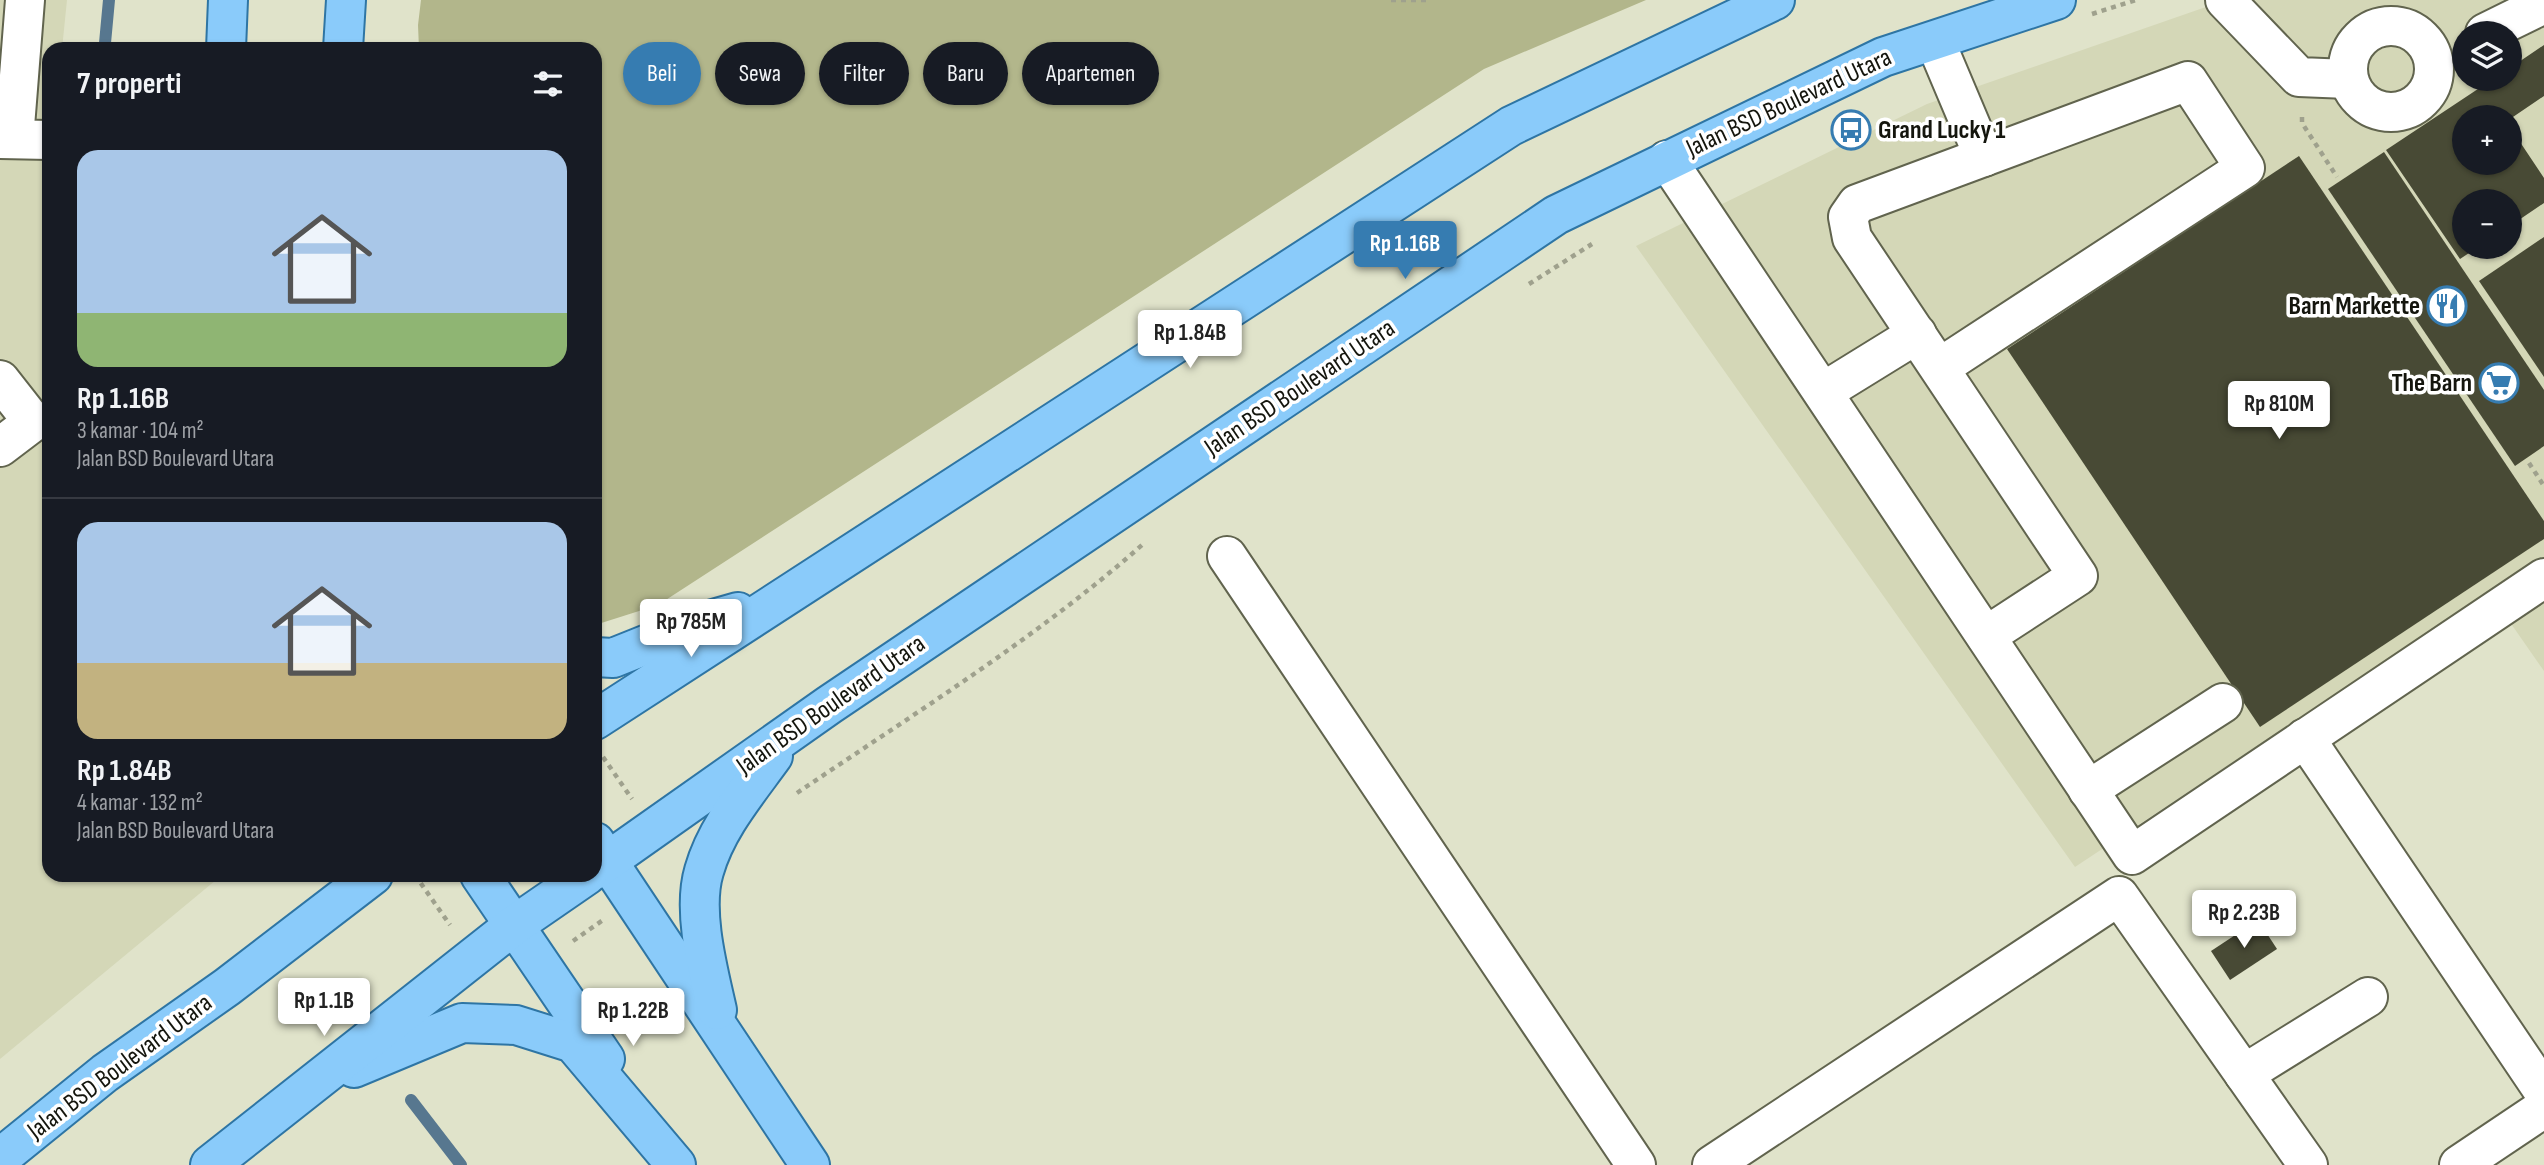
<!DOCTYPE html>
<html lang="id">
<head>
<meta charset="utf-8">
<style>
	body { margin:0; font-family:"Sofia Sans Condensed",sans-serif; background:#20242c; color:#f1f3f6; height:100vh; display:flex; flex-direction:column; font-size:26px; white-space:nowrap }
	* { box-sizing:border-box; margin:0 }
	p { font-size:23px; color:#9ea1a6 }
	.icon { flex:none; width:38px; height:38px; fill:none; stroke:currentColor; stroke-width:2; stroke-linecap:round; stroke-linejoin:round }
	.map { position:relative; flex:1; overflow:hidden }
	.panel { position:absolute; left:42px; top:42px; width:560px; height:840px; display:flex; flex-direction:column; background:#171b24; border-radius:21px; box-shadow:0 2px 5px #0004 }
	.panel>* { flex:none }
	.guide { position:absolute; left:623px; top:42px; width:665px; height:63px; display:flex; gap:14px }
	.buttons { position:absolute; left:2452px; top:21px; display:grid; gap:14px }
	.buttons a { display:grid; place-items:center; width:70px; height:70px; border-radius:50%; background:#171b24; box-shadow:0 2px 5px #0004; font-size:35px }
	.price { position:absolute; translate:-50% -60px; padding:0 16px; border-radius:7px; background:#fff; color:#222; font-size:23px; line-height:46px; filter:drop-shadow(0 2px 4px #0008) }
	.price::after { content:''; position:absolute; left:50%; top:42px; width:21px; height:16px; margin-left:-10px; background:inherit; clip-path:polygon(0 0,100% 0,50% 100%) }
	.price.on { background:#367cb1; color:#fff }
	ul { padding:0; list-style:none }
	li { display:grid; align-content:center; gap:14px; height:371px; padding:0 35px }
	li+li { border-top:2px solid #363941 }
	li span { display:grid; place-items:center; height:217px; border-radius:21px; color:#555 }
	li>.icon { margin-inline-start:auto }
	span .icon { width:126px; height:126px; fill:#fffc; stroke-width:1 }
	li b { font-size:30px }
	h2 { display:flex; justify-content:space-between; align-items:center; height:84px; padding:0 35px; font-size:30px }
	.chip { padding:0 24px; border-radius:32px; background:#171b24; box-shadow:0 2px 5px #0004; font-size:24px; line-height:63px }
	.chip.on { background:#367cb1; color:#fff }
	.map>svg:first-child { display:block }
</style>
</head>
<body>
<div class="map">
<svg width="2544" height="1165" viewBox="0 0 2544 1165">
	<rect width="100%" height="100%" fill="#e0e3ca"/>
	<!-- built -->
	<g fill="#d4d7b7" fill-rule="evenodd">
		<polygon points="0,0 67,0 62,49 49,49 49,875 222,875 0,1059"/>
		<path d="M2240 0H2544V671L2489 592 2075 867 1636 246 1927 104 2203 8ZM2464 33H2510V79H2464ZM2464 117H2510V163H2464ZM2464 201H2510V247H2464Z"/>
	</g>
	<!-- green -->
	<polygon fill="#b2b68b" points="421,0 1646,0 1484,69 658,605 595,625 595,49 419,49 418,25"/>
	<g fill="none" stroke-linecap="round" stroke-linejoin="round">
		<!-- stream -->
		<g stroke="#57778f" stroke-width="12">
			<polyline points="105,43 109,0"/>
			<polyline points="411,1100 461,1165"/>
		</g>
	</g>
	<!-- building -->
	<g fill="#484a35">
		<polygon points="2544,45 2544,96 2510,119 2464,117 2464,163 2510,163 2510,127 2544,178 2544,203 2510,226 2510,201 2464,201 2464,247 2478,247 2460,259 2386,150 2493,79 2510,79 2510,68"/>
		<polygon points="2384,152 2544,390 2544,446 2515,466 2328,189"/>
		<polygon points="2299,156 2544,521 2544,539 2260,727 2007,349"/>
		<polygon points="2544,237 2544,377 2479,281"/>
		<polygon points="2258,920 2277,949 2230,980 2211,951"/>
	</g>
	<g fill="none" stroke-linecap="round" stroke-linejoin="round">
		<!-- minor casing -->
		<g stroke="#61644e" stroke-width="42">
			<g id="minor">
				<polyline points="2225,0 2299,77 2348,79"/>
				<circle cx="2391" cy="69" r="43"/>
				<polyline points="2485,33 2544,4"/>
				<polyline points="1935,41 1984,157"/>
				<polyline points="0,139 49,140"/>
				<polyline points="14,139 25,0"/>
				<polyline points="1667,160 2132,855 2544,578"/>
				<polyline points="1939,368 2245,168 2188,81 1857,204 1848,217 1852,238 2078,576 1986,636"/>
				<polyline points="0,380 33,422 0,447"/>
				<polyline points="1823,392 1917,334"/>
				<polyline points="1227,556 1636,1165"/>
				<polyline points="2305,738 2544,1092"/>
				<polyline points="2088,790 2223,703"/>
				<polyline points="2244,1074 2368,997"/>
				<polyline points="1712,1165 2119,896 2308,1165"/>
				<polyline points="2459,1165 2544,1108"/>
			</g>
		</g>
		<!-- major casing -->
		<g stroke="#2e75a4" stroke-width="42">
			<g id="major">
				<polyline points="226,49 228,0"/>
				<polyline points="343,49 346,0"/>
				<polyline points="595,657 613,658 703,622 738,612"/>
				<polyline points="595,720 1511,126 1775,0"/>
				<polyline points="595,842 810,1165"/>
				<polyline points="595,870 829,705 1556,215 1883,57 2056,0"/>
				<polyline points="480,875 605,1059"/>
				<path d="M717 1010C708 970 692 911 704 871 716 828 747 792 773 756"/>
				<polyline points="354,1068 462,1023 516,1025 573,1043 676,1165"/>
				<polyline points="0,1158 105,1073 227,987 373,875"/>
				<polyline points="210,1165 513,926 587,875"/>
			</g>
		</g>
		<!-- path -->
		<g stroke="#9fa18d" stroke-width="4.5" stroke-dasharray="5 5" stroke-linecap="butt">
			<polyline points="1391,0 1428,0"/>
			<polyline points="2092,14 2136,0"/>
			<polyline points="2302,117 2302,123 2337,177"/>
			<polyline points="1529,284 1592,244"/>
			<polyline points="2529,463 2544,486"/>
			<polyline points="603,757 632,799"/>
			<path d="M797 793C912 715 1038 637 1142 545"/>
			<polyline points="415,875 450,925"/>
			<polyline points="573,941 603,920"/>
		</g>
		<!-- minor -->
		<use href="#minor" stroke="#fff" stroke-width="38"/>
		<!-- major -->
		<use href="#major" stroke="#8acbfa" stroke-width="38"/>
	</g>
	<!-- icons -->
	<defs>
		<g id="bus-ring" transform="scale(2.0125)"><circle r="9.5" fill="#fff" stroke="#367cb1" stroke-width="1.5"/><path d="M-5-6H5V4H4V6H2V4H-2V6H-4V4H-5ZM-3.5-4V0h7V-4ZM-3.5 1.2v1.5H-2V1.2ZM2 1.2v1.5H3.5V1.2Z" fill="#367cb1"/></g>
		<g id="restaurant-ring" transform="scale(2.0125)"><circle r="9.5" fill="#fff" stroke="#367cb1" stroke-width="1.5"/><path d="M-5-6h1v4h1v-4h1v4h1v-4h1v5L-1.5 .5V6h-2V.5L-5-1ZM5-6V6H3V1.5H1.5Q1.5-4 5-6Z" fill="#367cb1"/></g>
		<g id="supermarket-ring" transform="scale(2.0125)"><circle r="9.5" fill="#fff" stroke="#367cb1" stroke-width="1.5"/><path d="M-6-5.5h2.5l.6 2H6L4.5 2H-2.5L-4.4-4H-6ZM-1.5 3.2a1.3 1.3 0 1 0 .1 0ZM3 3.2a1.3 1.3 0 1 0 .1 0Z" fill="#367cb1"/></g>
	</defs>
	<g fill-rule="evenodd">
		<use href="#bus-ring" x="1851" y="130"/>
		<use href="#restaurant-ring" x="2447" y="306"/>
		<use href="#supermarket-ring" x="2499" y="383"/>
	</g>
	<g text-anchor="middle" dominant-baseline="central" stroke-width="7" stroke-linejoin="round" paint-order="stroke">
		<!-- street labels -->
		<g font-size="26" fill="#14150d" stroke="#fff">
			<text transform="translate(1789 103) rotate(-25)">Jalan BSD Boulevard Utara</text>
			<text transform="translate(1300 388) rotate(-34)">Jalan BSD Boulevard Utara</text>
			<text transform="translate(831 705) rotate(-35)">Jalan BSD Boulevard Utara</text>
			<text transform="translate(120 1067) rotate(-37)">Jalan BSD Boulevard Utara</text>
		</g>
		<!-- poi labels -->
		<g font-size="26" font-weight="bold" fill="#14150d" stroke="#fff" text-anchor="end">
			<text x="1878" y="130" text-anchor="start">Grand Lucky 1</text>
			<text x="2420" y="306">Barn Markette</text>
			<text x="2472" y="383">The Barn</text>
		</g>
	</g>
</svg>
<div class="buttons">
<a><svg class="icon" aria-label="layers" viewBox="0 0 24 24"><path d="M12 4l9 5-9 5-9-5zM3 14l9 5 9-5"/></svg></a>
<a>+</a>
<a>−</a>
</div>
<b class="price on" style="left:1405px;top:281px">Rp 1.16B</b>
<b class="price" style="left:1190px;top:370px">Rp 1.84B</b>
<b class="price" style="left:2279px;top:441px">Rp 810M</b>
<b class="price" style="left:691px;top:659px">Rp 785M</b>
<b class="price" style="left:2244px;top:950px">Rp 2.23B</b>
<b class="price" style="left:324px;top:1038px">Rp 1.1B</b>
<b class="price" style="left:633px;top:1048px">Rp 1.22B</b>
<div class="guide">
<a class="chip on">Beli</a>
<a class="chip">Sewa</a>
<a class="chip">Filter</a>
<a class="chip">Baru</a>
<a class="chip">Apartemen</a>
</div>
<section class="panel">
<h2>7 properti<svg class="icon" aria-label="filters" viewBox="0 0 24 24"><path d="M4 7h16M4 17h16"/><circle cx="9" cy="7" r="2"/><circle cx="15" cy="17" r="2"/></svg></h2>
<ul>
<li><span style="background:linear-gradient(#a9c7e8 75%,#8fb573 0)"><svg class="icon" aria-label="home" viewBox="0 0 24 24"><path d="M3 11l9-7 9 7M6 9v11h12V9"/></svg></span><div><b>Rp 1.16B</b><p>3 kamar · 104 m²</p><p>Jalan BSD Boulevard Utara</p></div></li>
<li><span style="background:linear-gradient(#a9c7e8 65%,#c2b280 0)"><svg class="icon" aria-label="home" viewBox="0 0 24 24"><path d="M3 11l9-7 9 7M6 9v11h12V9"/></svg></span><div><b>Rp 1.84B</b><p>4 kamar · 132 m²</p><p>Jalan BSD Boulevard Utara</p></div></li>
</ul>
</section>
</div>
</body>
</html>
